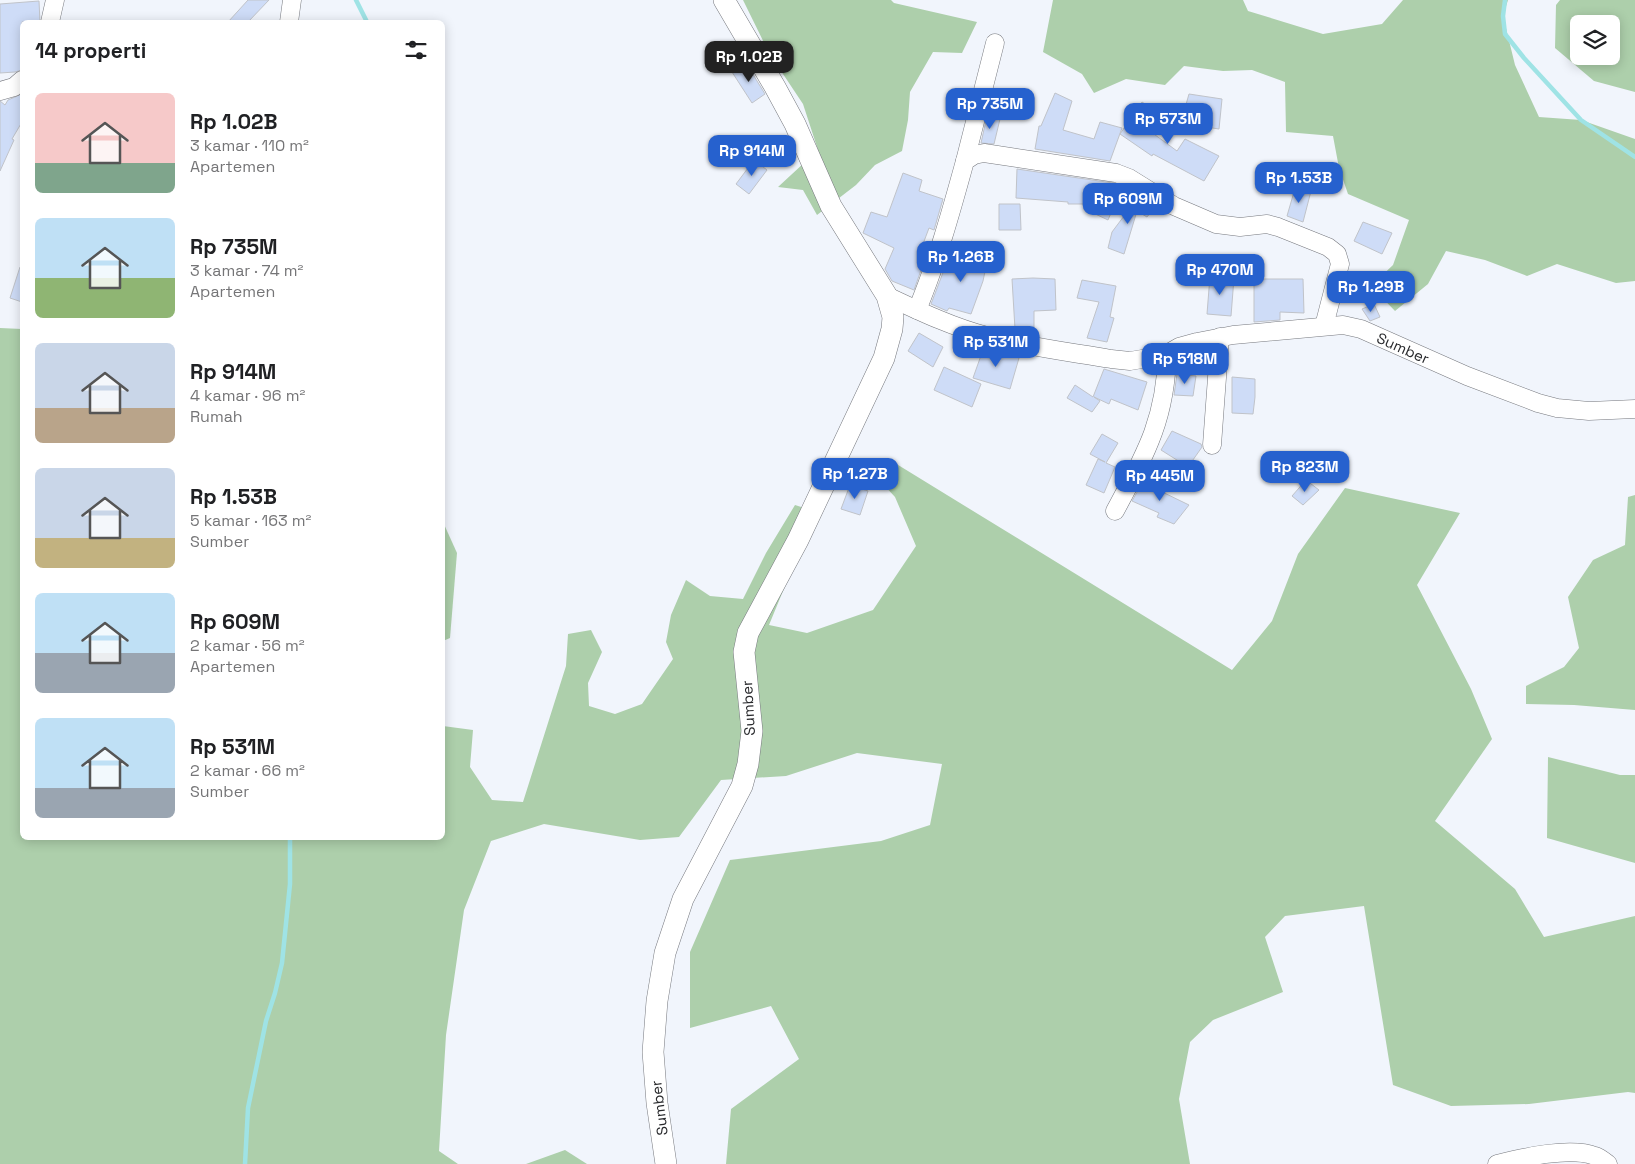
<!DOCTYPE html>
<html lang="id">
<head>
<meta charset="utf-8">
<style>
	body { margin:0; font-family:"Space Grotesk",sans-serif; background:#f2f2f2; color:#202124; height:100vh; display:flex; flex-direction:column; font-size:19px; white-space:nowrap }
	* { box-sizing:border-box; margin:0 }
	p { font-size:16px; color:#757577 }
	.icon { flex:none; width:28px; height:28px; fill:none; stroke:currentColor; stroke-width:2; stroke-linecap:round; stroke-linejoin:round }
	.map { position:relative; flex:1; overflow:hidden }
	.drawer { position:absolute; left:20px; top:20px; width:425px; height:820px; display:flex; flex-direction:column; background:#fff; border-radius:8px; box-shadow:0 2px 12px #0003 }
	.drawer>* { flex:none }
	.tools { position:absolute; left:1570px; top:15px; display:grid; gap:10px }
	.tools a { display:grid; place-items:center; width:50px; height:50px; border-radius:8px; background:#fff; box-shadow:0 2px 12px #0003; font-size:25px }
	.price { position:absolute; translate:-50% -42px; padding:0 11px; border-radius:10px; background:#2661ce; color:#fff; font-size:16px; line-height:32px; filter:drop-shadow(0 1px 2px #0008) }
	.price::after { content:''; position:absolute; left:50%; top:30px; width:15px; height:11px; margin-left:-8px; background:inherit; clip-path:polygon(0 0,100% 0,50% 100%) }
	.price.current { background:#222; color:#fff }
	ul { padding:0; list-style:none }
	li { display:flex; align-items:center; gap:15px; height:125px; padding:0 15px }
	li span { display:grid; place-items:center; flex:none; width:140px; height:100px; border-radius:8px; color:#555 }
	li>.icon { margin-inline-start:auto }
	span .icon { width:60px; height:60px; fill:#fffc; stroke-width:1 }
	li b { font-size:21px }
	h2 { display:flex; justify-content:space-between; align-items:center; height:60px; padding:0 15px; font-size:21px }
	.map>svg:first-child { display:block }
</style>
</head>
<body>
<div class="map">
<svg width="1635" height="1164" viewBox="0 0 1635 1164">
	<rect width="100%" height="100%" fill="#f1f5fc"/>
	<!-- green -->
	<g fill="#adcfab" fill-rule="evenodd">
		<polygon points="743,0 891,0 894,3 977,22 962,53 933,52 910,92 908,120 902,151 875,165 856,185 817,215 803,190 778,187 818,150 803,104 769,53"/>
		<polygon points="1053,0 1243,0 1248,11 1323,34 1382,24 1403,0 1508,0 1503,16 1515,65 1539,117 1581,120 1635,139 1635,281 1616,283 1557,264 1527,276 1485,260 1446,251 1428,284 1395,311 1371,286 1393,265 1409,220 1348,194 1339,168 1333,136 1286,132 1285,82 1252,70 1223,71 1184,66 1165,85 1126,79 1094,93 1082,74 1043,52"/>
		<path d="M1560 0H1635V92L1594 81 1555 48 1556 5ZM1579 24H1611V56H1579Z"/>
		<polygon points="0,328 22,329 22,838 442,838 443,726 473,730 470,767 492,800 523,802 566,666 568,634 591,630 602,652 588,683 589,706 615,714 642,704 673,659 666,642 671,615 686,580 710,596 743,599 766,553 795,505 820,513 783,591 769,625 807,633 873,610 916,546 895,497 869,469 890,460 1232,670 1272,621 1298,554 1345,488 1460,513 1417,585 1471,689 1492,739 1435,821 1515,889 1544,937 1635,916 1635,1093 1628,1092 1529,1104 1451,1106 1393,1085 1364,906 1285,916 1265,937 1283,992 1213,1020 1190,1042 1179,1099 1190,1164 726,1164 731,1109 799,1059 771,1006 690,1028 690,952 730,860 881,841 930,825 942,764 857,753 786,776 721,780 679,837 640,840 544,824 491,841 464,910 446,1035 439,1151 458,1164 0,1164"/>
		<polygon points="1635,495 1635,710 1574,705 1526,704 1526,686 1564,667 1579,648 1568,597 1593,560 1625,545 1628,497"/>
		<polygon points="443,522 457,553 450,638 443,641"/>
		<polygon points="1548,757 1620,775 1635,775 1635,863 1547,838"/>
		<polygon points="565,1150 587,1164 526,1164"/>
	</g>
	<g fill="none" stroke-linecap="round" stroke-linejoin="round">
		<!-- stream -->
		<g stroke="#9fe3e5" stroke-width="4.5">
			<polyline points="356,0 367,22"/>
			<polyline points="1505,0 1503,16 1505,34 1524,58 1581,120 1635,157"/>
			<polyline points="245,1164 248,1108 266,1021 275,993 282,963 290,884 290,838"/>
		</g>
	</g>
	<!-- building -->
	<g fill="#cedcf7" stroke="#c0c3c9">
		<polygon points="248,0 269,0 248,22 228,22"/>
		<polygon points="39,1 40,22 22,22 22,70 15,72 0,73 0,4"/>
		<polygon points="746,63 765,94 752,103 732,72"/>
		<polygon points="1055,93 1072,101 1063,130 1094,139 1100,122 1122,128 1110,161 1035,149 1039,126 1041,126"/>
		<polygon points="22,94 22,122 12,139 14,140 0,171 0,101 5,105 8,100"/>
		<polygon points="1189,94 1222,99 1219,129 1186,124 1185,108"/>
		<polygon points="1142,102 1171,122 1141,118 1151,123 1147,129 1177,151 1185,139 1219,156 1204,181 1153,154 1152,156 1120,134"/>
		<polygon points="987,116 1000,119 994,144 981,143"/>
		<polygon points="754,160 767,170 749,194 736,184"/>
		<polygon points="1017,169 1113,183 1122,187 1108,220 1089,211 1092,204 1068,204 1068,202 1016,198"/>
		<polygon points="903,173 922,180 919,191 943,199 934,230 929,228 920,252 926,256 914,290 892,281 885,269 894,248 863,233 871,212 887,217"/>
		<polygon points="1296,185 1311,191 1303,222 1287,216"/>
		<polygon points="1139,196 1155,207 1147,217 1137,211 1124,254 1108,248 1112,232"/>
		<polygon points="999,204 1020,204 1021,230 999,230"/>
		<polygon points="1363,222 1392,233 1382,254 1354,241"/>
		<polygon points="958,251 988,257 983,281 971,314 949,308 947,311 931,304 944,270 951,272"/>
		<polygon points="20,267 22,267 22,302 10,298"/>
		<polygon points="1210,276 1234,278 1231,316 1207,314"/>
		<polygon points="1033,278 1055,279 1056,310 1034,311 1034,328 1015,329 1012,279"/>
		<polygon points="1259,279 1303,279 1304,313 1280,312 1280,320 1254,322 1254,280"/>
		<polygon points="1082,280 1116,286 1110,317 1114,318 1107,342 1087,338 1099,302 1077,298"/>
		<polygon points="1374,304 1380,317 1370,321 1362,309"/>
		<polygon points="919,333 943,347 933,367 908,351"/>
		<polygon points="984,347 1019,358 1010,389 973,378"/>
		<polygon points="944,367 981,384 972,407 934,390"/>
		<polygon points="1104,369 1147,382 1138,410 1111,399 1109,404 1094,397 1100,401 1092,412 1067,398 1075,385 1093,397"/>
		<polygon points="1177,374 1196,376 1193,396 1174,395"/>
		<polygon points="1232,377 1255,379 1255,397 1253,414 1232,413"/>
		<polygon points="1172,431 1201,444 1202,447 1188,467 1161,450"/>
		<polygon points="1102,434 1118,443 1106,463 1115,467 1104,493 1086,485 1098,459 1105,462 1090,454"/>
		<polygon points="1144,480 1156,484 1154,488 1189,505 1174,524 1157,517 1159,513 1132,501"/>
		<polygon points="1306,480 1319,490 1303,505 1292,496"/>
		<polygon points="850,485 868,491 860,515 841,509"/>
	</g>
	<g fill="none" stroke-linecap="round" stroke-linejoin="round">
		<!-- minor casing -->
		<g stroke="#76787e" stroke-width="19">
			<g id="minor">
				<polyline points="50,22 55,0"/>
				<polyline points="289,22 292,0"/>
				<polyline points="0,91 14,87 22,80"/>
				<polyline points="965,161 995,43"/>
				<path d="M887 296C919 311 952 327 987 336 1027 347 1070 352 1111 359L1130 361 1148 358 1167 354 1179 347 1197 342 1233 335 1343 325 1361 329 1467 376 1538 403 1557 408 1589 411 1635 409"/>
				<path d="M917 310C937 262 951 212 965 161L974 155 984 153 1116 173 1129 178 1174 206 1216 224 1240 227 1267 224 1278 227 1328 247 1337 254 1340 264 1324 326"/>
				<polyline points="1212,445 1220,337"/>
				<path d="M1115 511C1145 455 1166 419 1167 354"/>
				<path d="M1497 1164C1522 1158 1570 1146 1595 1156 1599 1157 1604 1161 1608 1164"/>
			</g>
		</g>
		<!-- tertiary casing -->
		<g stroke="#76787e" stroke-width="22">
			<polyline id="tertiary" points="666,1164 657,1103 653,1052 657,1001 665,953 683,899 742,786 748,764 752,731 744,652 748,633 798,540 884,358 892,329 893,317 887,296 831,206 795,124 775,87 724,0"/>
		</g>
		<!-- minor -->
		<use href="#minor" stroke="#fff" stroke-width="18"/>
		<!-- tertiary -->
		<use href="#tertiary" stroke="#fff" stroke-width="21"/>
	</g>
	<g text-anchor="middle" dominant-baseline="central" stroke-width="4.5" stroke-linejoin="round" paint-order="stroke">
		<!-- street labels -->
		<g font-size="15" fill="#28292c" stroke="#fff">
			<text transform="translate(1403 348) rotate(24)">Sumber</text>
			<text transform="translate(748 708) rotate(-93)">Sumber</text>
			<text transform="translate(659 1108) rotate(-97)">Sumber</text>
		</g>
	</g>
</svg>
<div class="tools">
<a><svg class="icon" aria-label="layers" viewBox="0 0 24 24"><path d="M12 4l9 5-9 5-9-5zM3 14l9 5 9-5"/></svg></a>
</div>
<b class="price current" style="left:749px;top:83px">Rp 1.02B</b>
<b class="price" style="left:990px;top:130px">Rp 735M</b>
<b class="price" style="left:1168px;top:145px">Rp 573M</b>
<b class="price" style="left:752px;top:177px">Rp 914M</b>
<b class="price" style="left:1299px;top:204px">Rp 1.53B</b>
<b class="price" style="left:1128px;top:225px">Rp 609M</b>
<b class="price" style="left:961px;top:283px">Rp 1.26B</b>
<b class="price" style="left:1220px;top:296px">Rp 470M</b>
<b class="price" style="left:1371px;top:313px">Rp 1.29B</b>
<b class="price" style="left:996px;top:368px">Rp 531M</b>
<b class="price" style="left:1185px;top:385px">Rp 518M</b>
<b class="price" style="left:1305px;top:493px">Rp 823M</b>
<b class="price" style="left:855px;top:500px">Rp 1.27B</b>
<b class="price" style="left:1160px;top:502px">Rp 445M</b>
<section class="drawer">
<h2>14 properti<svg class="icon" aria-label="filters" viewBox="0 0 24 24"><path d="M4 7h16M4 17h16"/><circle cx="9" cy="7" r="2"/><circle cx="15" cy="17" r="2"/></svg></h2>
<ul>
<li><span style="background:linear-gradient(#f6c9c9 70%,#7fa58c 0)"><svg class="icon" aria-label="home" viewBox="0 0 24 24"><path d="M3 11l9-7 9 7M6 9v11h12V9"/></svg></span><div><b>Rp 1.02B</b><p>3 kamar · 110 m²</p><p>Apartemen</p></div></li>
<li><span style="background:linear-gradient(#bfe0f5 60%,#8fb573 0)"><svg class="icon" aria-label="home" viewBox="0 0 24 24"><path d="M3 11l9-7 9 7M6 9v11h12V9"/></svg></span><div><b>Rp 735M</b><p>3 kamar · 74 m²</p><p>Apartemen</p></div></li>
<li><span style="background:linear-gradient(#c9d6e8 65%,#b9a48a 0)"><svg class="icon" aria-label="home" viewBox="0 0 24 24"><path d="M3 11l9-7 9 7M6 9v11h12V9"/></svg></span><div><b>Rp 914M</b><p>4 kamar · 96 m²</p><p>Rumah</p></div></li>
<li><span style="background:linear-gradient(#c9d6e8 70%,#c2b280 0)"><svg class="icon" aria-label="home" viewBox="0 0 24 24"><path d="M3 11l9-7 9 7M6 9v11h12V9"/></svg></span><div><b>Rp 1.53B</b><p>5 kamar · 163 m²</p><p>Sumber</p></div></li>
<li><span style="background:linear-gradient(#bfe0f5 60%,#9aa5b1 0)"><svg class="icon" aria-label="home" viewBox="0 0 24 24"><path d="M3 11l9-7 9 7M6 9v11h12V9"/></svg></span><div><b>Rp 609M</b><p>2 kamar · 56 m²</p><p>Apartemen</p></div></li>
<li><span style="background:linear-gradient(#bfe0f5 70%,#9aa5b1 0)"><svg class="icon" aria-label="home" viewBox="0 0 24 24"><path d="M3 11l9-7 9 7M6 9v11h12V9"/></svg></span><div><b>Rp 531M</b><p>2 kamar · 66 m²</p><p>Sumber</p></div></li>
</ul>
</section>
</div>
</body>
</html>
